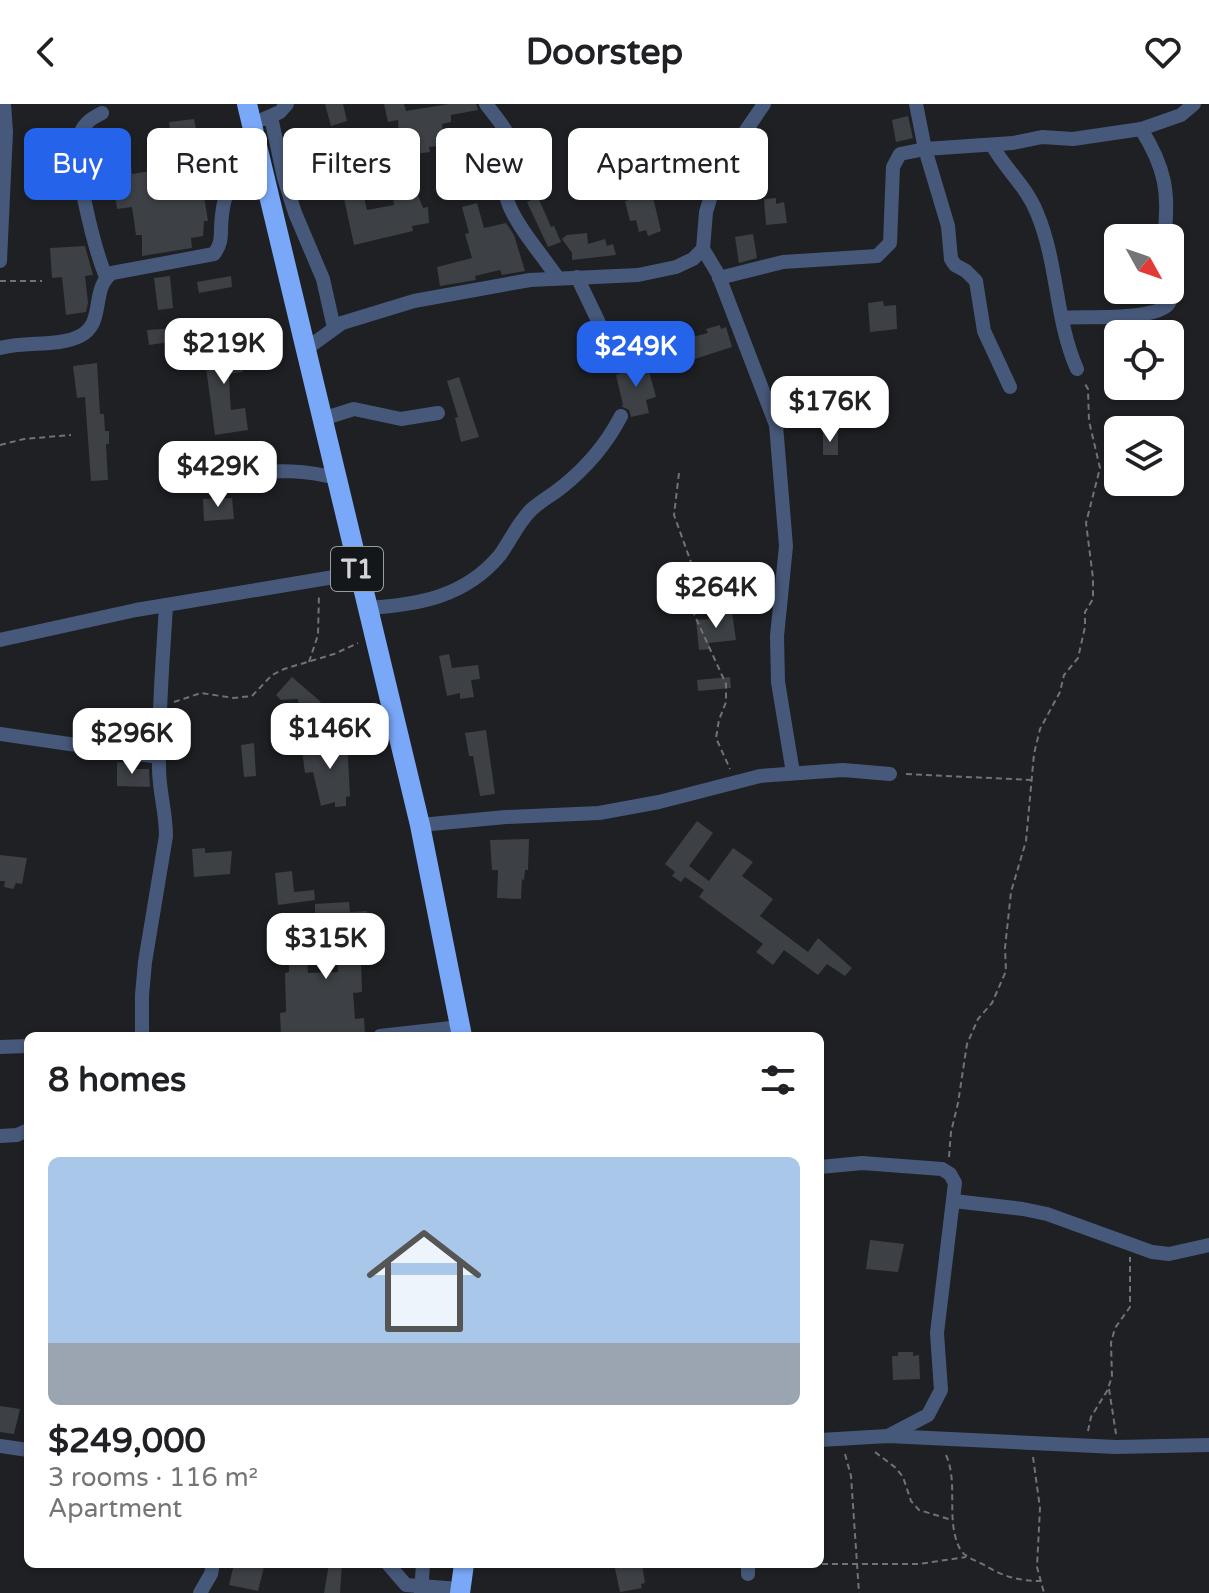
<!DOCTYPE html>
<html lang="en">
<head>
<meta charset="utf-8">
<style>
	body { margin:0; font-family:"Varela Round",sans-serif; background:#f2f2f2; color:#202124; height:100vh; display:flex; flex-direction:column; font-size:30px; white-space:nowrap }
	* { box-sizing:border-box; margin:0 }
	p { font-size:26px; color:#757577 }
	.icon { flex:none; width:44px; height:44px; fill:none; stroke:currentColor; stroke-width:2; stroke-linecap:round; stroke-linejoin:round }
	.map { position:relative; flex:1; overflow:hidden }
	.side { position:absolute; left:24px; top:928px; width:800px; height:536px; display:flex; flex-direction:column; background:#fff; border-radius:12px; box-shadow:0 2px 6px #0004 }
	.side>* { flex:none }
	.guide { position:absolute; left:24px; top:24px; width:800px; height:72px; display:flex; gap:16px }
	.needle { width:52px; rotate:130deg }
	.fabs { position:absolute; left:1104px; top:120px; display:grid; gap:16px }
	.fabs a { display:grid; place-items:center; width:80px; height:80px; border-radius:12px; background:#fff; box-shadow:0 2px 6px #0004; font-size:40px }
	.price { position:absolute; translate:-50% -68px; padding:0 18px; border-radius:16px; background:#fff; color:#222; font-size:26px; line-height:52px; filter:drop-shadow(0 2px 4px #0008) }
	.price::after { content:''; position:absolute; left:50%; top:48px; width:24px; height:18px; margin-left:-12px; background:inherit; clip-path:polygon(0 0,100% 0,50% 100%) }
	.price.selected { background:#2563eb; color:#fff }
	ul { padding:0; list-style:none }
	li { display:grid; align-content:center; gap:16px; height:424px; padding:0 24px }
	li+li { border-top:2px solid #e0e0e0 }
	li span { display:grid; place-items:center; height:248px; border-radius:12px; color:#555 }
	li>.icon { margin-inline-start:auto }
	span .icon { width:144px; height:144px; fill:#fffc; stroke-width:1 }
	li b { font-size:34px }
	h2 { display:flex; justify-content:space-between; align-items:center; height:96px; padding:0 24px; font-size:34px }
	.tag { padding:0 28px; border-radius:12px; background:#fff; box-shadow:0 2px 6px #0004; font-size:28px; line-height:72px }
	.tag.selected { background:#2563eb; color:#fff }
	header { display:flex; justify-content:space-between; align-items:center; height:104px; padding:0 24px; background:#fff; font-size:36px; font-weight:800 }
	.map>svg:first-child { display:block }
</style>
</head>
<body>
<header><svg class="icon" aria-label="back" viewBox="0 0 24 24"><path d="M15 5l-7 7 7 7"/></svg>Doorstep<svg class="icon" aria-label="heart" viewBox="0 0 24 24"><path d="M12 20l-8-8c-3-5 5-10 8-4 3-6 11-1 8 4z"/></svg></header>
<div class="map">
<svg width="1209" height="1489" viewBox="0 0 1209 1489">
	<rect width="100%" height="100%" fill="#1e2024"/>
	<!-- building -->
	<g fill="#3d4044">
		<polygon points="325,0 343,0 347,17 331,22"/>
		<polygon points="384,0 404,0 406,7 449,0 476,0 478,6 451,11 451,18 442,20 445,41 429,43 430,48 400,52 398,16 388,18"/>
		<polygon points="908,12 913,34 896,38 892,16"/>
		<polygon points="194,15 197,30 201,29 205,57 214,55 219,82 203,86 208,117 204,117 203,132 191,134 192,144 142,152 142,131 136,131 132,103 117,105 115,88 112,88 110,73 121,71 116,37 128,36 132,70 162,65 168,84 177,82 169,18"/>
		<polygon points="491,41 497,59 477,66 472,48"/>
		<polygon points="352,42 367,106 394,101 388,56 408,53 412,86 416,86 423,104 428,103 429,119 412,122 413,127 354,141 343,90 335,92 331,75 333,74 329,46"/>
		<polygon points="46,45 50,73 33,76 29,48"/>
		<polygon points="652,89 661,127 648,132 646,126 639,128 636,116 630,117 625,97"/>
		<polygon points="538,93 551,123 554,122 561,138 548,143 527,98"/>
		<polygon points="776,94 776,100 784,98 787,119 766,121 764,95"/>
		<polygon points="477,99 484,124 506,119 514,131 525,167 502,171 500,166 475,172 476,176 440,182 437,163 472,154 465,130 469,129 462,103"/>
		<polygon points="587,129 588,140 605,135 607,142 613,140 616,151 572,156 572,149 562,135 567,131"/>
		<polygon points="753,130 757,154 739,159 735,133"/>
		<polygon points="85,142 93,171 85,172 88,199 86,208 66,211 62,173 52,174 50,144"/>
		<polygon points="170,172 173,204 158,206 154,174"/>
		<polygon points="231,172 232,183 199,189 197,178"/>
		<polygon points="883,197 884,202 896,201 897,225 870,228 868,199"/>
		<polygon points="720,221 721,225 726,223 732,243 673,262 664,239 679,233 680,236 708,229 706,225"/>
		<polygon points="176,224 177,237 149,241 147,226"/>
		<polygon points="239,236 243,268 229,270 230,294 231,306 245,304 248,326 215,331 203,241"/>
		<polygon points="637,258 638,263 647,260 656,293 646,296 649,309 631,313 629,306 621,302 623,301 616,271 624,268 622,262"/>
		<polygon points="97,259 100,310 104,310 105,327 109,327 109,340 106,340 108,376 91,377 85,293 77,294 73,262"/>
		<polygon points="459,273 479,333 461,338 455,314 458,313 447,277"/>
		<rect x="823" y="328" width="15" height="23"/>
		<polygon points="232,394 234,415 204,417 203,395"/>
		<polygon points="732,508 736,536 709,539 710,545 699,546 696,516 710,515 709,510"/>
		<polygon points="449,550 452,564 478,561 480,575 471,576 474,593 460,595 460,589 447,592 439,552"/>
		<polygon points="292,573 321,598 305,617 299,612 298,595 281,596 276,591"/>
		<polygon points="730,573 731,584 698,587 697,576"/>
		<polygon points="486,626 495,690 480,692 473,652 469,652 465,629"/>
		<polygon points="347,636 350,692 346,693 346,702 335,703 335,698 321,702 313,668 305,669 302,646 315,644 315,637"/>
		<polygon points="254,639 256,672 244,673 241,641"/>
		<polygon points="117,658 132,659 132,665 149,665 150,683 117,682"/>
		<polygon points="697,717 713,729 689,762 709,777 733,744 753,758 742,772 773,795 760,812 808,848 818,834 852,864 845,872 827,860 818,871 784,846 773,861 756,848 763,840 699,793 704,786 685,773 681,778 672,772 675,768 665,760"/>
		<polygon points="529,735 528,766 525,766 524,776 522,775 521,795 497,794 498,766 492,766 490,736"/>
		<polygon points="205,744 205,749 232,747 230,770 194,773 192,745"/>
		<polygon points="0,751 27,754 22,780 16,779 13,785 4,783 5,777 0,777"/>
		<polygon points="292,767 294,788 314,786 315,796 278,801 275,769"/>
		<polygon points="349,798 350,808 367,807 368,820 351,821 353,856 361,855 362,888 353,889 355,915 364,914 365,931 281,932 280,909 286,908 285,869 289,868 289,857 307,856 308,869 338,868 336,845 322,847 316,838 319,826 315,826 315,800"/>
		<polygon points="870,1136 904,1140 898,1168 866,1165"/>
		<polygon points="898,1248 913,1248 913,1252 919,1251 920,1275 893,1276 892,1252 898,1252"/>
		<polygon points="0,1302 20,1305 14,1330 0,1328"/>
		<polygon points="234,1460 264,1463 258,1487 229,1481"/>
		<polygon points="329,1460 342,1460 340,1489 324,1489"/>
		<polygon points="614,1460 642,1460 645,1479 641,1480 642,1484 620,1488"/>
	</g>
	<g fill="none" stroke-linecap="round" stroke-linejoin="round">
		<!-- path -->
		<g stroke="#707275" stroke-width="2" stroke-dasharray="6 4" stroke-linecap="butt">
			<polyline points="0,177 42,177"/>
			<polyline points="0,341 24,335 71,331"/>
			<polyline points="679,369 674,411 692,461 694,510 726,580 726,598 719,616 716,634 730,665"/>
			<polyline points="309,558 318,531 319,490"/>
			<polyline points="174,598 201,589 234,594 252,592 272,571 284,565 334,550 358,539"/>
			<polyline points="906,670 1031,676"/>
			<polyline points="949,1053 951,1028 958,999 967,940 978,915 992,899 1006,867 1005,844 1011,788 1026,737 1034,650 1040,625 1060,588 1064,571 1078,554 1085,523 1085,508 1093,495 1093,474 1086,419 1100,364 1089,317 1088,285 1084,278"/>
			<polyline points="1109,1285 1116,1330"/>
			<polyline points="1088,1327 1091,1313 1107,1287 1112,1273 1111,1239 1115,1224 1130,1203 1130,1153"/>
			<polyline points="875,1348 896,1364 903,1373 911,1397 919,1406 952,1416"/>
			<polyline points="845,1350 851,1372 859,1489"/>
			<path d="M946 1351C959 1380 945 1416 960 1445 965 1454 978 1457 986 1462 1004 1473 1020 1477 1041 1477"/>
			<polyline points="1033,1353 1040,1404 1037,1463 1044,1489"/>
			<polyline points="792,1460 919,1460 966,1453"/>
		</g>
		<!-- minor -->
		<g stroke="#47597a" stroke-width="14">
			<path d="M486 0C500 18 521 41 515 66 512 76 504 83 507 95 513 118 543 152 557 173"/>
			<polyline points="916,0 925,45 948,122 951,155 955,161 966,167 976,177 984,227 1010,283"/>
			<path d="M102 9C92 14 84 19 80 30 71 56 95 146 106 173"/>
			<polyline points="271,13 284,74 295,109 323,175 334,224"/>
			<polyline points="264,15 280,8 287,0"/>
			<path d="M1141 25C1165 63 1170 89 1164 134"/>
			<path d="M992 41C1005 65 1027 83 1037 109 1058 159 1055 215 1077 265"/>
			<polyline points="703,145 718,170 776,321 786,442 777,532 778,578 793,669"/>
			<polyline points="0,157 6,28 4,0"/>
			<polyline points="577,173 614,250"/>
			<polyline points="719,174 783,158 877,152 890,139 893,63 900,50 925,45 1013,39 1042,33 1073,35 1141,25 1181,11 1194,0"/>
			<path d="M1062 214C1083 212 1158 217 1169 199 1171 194 1170 191 1169 186"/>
			<path d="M0 244C26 237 58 243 80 232 106 219 90 185 112 169L214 150C220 142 221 136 221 126 222 91 228 73 262 60"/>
			<polyline points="306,245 342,219 414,197 530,176 638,171 676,163 693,155 703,145 706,108 714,82 734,44 764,0"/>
			<polyline points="322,315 354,305 401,315 438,309"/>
			<path d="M245 369C278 366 305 366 336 374"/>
			<path d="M367 504C418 501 465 493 500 451 511 436 518 418 532 405 541 397 552 391 562 383 587 363 606 341 621 312"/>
			<polyline points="0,536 136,506 358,469"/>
			<polyline points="0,630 159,653"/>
			<polyline points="420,721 506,713 599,709 659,698 760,672 843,666 890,670"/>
			<path d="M142 932V891L145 858 166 732C166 708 159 687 159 664 158 609 163 556 166 501"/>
			<polyline points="380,932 460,923"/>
			<polyline points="0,943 28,942"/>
			<polyline points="0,1032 17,1031 28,1026"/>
			<polyline points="820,1063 862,1059 942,1065 950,1070 955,1079 937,1229 941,1286 928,1311 888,1332"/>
			<polyline points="954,1097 1023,1105 1047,1110 1152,1148 1169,1150 1209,1141"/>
			<polyline points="820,1336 888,1332 1116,1343 1209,1341"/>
			<polyline points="0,1342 28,1346"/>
			<polyline points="388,1460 406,1481 460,1485"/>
			<polyline points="748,1460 748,1470"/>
			<polyline points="200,1489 211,1470 213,1460"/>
			<polyline points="421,1489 423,1460"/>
		</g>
		<!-- highway -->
		<g stroke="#7aa8f9" stroke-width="20">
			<polyline points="247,0 420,721 462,932"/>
			<polyline points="460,1489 464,1460"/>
		</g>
	</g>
	<g text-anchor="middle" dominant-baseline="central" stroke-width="6" stroke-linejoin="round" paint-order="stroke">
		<!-- shield labels -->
		<rect fill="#14171a" stroke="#9a9b9e" stroke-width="2" x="331" y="443" width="52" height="44" rx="6"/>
		<g font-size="26" font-weight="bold" fill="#d3d4d7">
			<text x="357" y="465">T1</text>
		</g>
	</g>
</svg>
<div class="fabs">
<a><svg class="needle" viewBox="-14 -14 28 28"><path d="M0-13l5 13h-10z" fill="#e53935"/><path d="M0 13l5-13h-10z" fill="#757577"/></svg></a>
<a><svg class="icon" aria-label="locate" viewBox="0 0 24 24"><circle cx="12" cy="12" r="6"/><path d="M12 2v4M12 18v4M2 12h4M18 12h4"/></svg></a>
<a><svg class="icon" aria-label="layers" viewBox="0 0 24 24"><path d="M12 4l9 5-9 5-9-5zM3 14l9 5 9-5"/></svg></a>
</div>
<b class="price" style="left:224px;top:282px">$219K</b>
<b class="price selected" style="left:636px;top:285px">$249K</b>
<b class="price" style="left:830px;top:340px">$176K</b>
<b class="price" style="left:218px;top:405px">$429K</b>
<b class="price" style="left:716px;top:526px">$264K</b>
<b class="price" style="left:330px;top:667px">$146K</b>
<b class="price" style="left:132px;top:672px">$296K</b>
<b class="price" style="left:326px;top:877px">$315K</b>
<div class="guide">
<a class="tag selected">Buy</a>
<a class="tag">Rent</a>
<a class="tag">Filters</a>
<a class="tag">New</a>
<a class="tag">Apartment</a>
</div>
<section class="side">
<h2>8 homes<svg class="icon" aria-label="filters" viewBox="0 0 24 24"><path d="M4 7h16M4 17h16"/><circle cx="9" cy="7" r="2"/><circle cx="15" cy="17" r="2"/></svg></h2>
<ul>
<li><span style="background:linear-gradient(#a9c7e8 75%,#9aa5b1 0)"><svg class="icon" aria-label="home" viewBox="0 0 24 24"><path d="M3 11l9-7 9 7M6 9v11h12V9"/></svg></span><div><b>$249,000</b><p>3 rooms · 116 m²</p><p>Apartment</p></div></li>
</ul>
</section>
</div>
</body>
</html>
